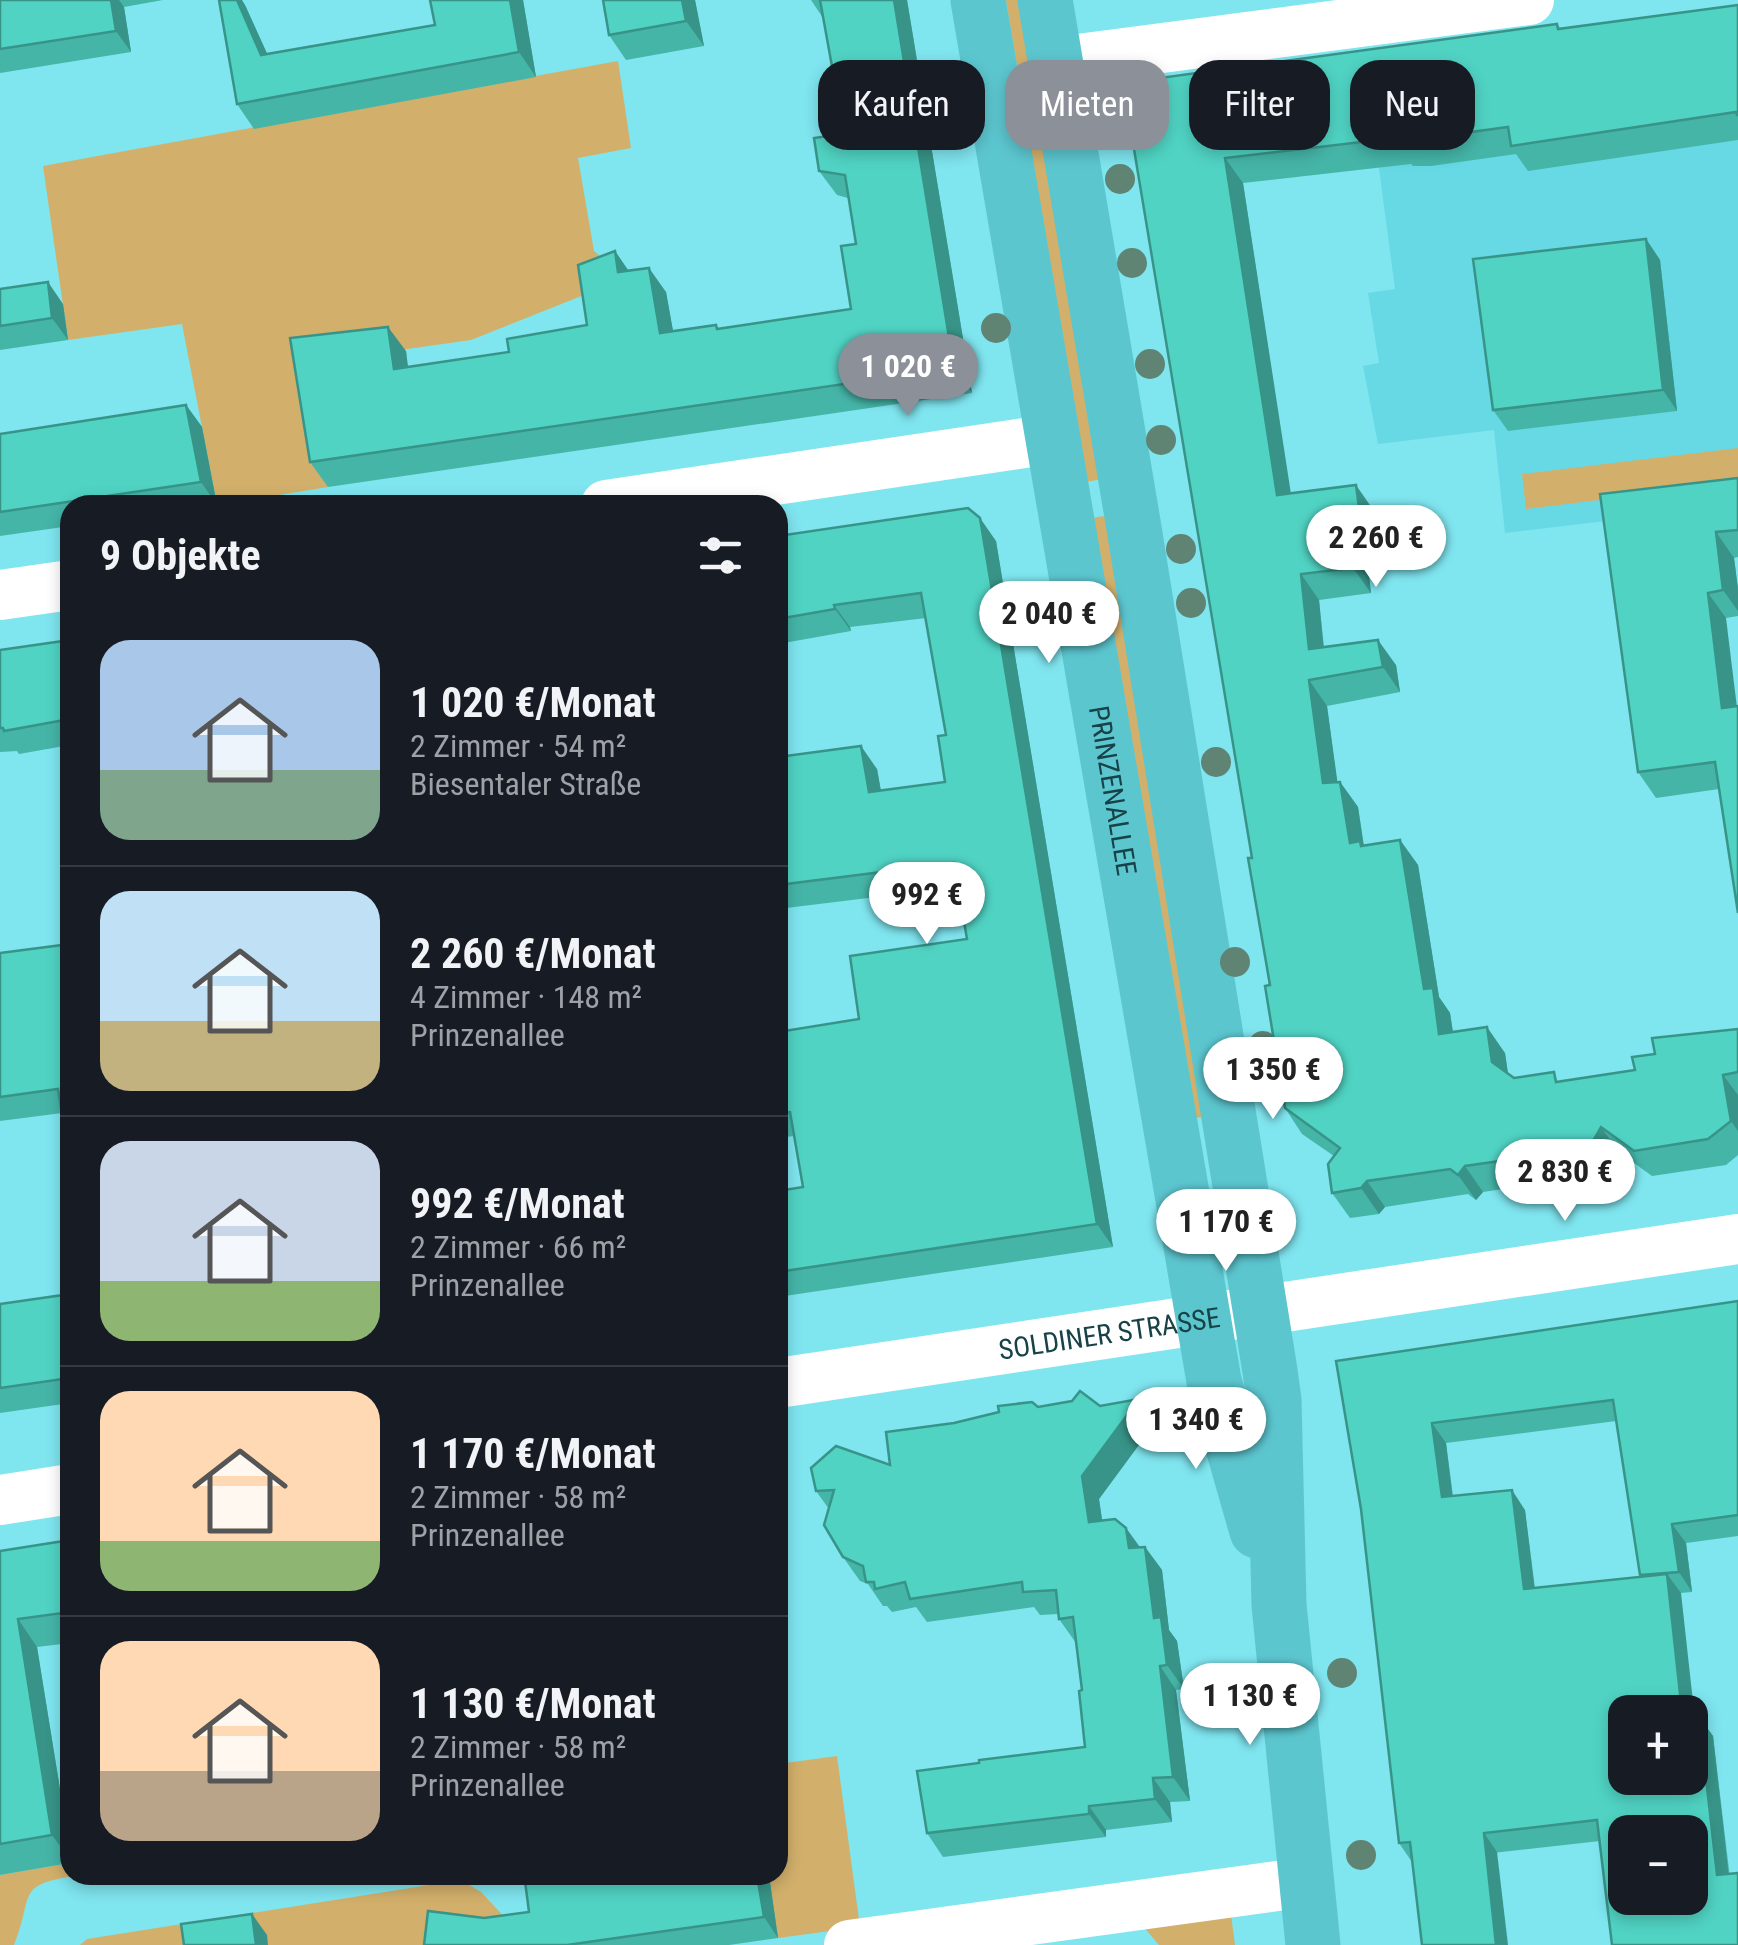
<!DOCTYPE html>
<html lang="de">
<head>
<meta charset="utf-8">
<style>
	body { margin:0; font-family:"Roboto Condensed",sans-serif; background:#20242c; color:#f1f3f6; height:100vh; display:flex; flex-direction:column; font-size:38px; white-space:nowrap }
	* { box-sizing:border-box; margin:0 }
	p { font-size:32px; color:#9ea1a6 }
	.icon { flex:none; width:55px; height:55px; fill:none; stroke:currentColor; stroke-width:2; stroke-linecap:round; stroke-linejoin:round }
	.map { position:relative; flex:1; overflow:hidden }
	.panel { position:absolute; left:60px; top:495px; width:728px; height:1390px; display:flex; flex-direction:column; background:#171b24; border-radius:30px; box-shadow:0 5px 15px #0003 }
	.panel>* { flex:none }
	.top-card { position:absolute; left:818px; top:60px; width:770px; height:90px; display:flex; gap:20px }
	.fabs { position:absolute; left:1608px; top:1695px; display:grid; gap:20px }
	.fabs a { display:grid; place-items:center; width:100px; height:100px; border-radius:20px; background:#171b24; box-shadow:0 5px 15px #0003; font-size:50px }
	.price { position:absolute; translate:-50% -85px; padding:0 22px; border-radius:35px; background:#fff; color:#222; font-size:32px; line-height:65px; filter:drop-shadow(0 2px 5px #0008) }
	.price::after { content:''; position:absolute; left:50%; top:60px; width:30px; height:22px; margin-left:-15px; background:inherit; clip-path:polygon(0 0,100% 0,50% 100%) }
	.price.current { background:#8c9099; color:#fff }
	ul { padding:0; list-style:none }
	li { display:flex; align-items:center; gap:30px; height:250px; padding:0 40px }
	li+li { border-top:2px solid #363941 }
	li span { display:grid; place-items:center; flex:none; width:280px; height:200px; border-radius:30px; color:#555 }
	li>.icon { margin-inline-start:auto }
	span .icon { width:120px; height:120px; fill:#fffc; stroke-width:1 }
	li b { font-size:42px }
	h2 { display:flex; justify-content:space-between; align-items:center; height:120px; padding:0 40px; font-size:42px }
	.tag { padding:0 35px; border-radius:30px; background:#171b24; box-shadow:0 5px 15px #0003; font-size:35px; line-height:90px }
	.tag.current { background:#8c9099; color:#fff }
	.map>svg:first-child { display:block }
</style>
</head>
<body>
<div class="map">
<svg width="1738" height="1945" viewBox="0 0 1738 1945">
	<rect width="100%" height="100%" fill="#7fe5ef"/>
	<!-- built -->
	<polygon fill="#66d9e5" points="1738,28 1738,505 1505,533 1494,430 1378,444 1363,366 1379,363 1368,293 1395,289 1367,78"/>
	<!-- green -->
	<g fill="#d2b06b">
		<polygon points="1006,0 1022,0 1102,479 1086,482"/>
		<polygon points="618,61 631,148 578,158 594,251 609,263 614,283 471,340 308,363 328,487 217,505 182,324 68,340 43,166"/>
		<polygon points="1738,448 1738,483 1526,509 1522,474"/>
		<polygon points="1110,515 1208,1116 1190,1119 1092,518"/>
		<polygon points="837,1756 860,1927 778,1938 766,1875 778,1875 778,1764"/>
		<path d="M70 1863V1875H80C13 1885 35 1893 14 1945H0V1875Z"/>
		<polygon points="461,1880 481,1892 522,1936 441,1945 80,1945 87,1939"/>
		<polygon points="1230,1907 1235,1945 1159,1945 1138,1920"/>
	</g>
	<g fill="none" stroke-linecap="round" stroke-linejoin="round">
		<!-- minor -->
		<g stroke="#fff" stroke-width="50">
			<polyline points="1055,62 1529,0"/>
			<polyline points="606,505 1052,439"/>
			<polyline points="0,595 70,585"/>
			<path id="s1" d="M778 1383 1738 1239"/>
			<polyline points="0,1500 70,1489"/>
			<polyline points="849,1945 1306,1882"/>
		</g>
		<!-- major -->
		<g stroke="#5cc6cf" stroke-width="55">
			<path id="s2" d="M978 0 1214 1381 1257 1531"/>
			<polyline points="1045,0 1133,522 1270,1371 1274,1400 1279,1605 1313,1945"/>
		</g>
	</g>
	<!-- trees -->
	<g fill="#608474">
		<circle cx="1120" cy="179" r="15"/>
		<circle cx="1132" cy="263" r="15"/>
		<circle cx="996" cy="328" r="15"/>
		<circle cx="1150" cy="364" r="15"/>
		<circle cx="1161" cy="440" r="15"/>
		<circle cx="1181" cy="549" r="15"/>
		<circle cx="1191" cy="603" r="15"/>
		<circle cx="1216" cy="762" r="15"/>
		<circle cx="1235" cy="962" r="15"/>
		<circle cx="1263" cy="1046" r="15"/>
		<circle cx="1342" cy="1673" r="15"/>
		<circle cx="1361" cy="1855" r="15"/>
	</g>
	<!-- wall -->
	<g fill="#45b5a8" fill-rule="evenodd">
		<polygon points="0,0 163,0 124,7 131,52 0,73"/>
		<polygon points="430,0 523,0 536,77 254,129 237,104 245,5 267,54 435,25"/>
		<polygon points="603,0 695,0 704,46 626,60 609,35"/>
		<polygon points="811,0 907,0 972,393 328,487 310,462 406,351 408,367 509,352 587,325 615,251 628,270 666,292 673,332 719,329 851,309 856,244 848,198 837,195 819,171 835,135 835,83 823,18"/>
		<polygon points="1738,5 1738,140 1528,171 1516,154 1431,166 1413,166 1411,164 1243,183 1290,493 1374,511 1379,548 1366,551 1371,593 1319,600 1324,647 1396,665 1400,692 1327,706 1337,782 1340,782 1358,807 1364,846 1400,840 1418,865 1439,997 1450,1013 1453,1032 1505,1053 1508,1074 1514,1078 1560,1082 1635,1070 1655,1054 1738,1029 1738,1155 1726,1165 1652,1176 1619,1152 1607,1173 1483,1192 1476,1200 1468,1194 1385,1207 1379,1214 1350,1218 1332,1193 1334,1156 1302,1134 1285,1108 1252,858 1123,83 1557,24 1560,28"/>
		<polygon points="1646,239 1660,260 1677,411 1508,431 1493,410"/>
		<polygon points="0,289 63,304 68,340 0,350"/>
		<polygon points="186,405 202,427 217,505 70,505 70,526 0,536 0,434"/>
		<polygon points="1738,478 1738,557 1734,558 1738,589 1738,616 1726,618 1719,789 1656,798 1638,772 1600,494"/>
		<polygon points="778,536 996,541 1113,1247 778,1297 778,1191 803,1187 794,1136 778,1138 778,1008 786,1021 788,1030 859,1019 967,939 958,887 778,909 778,757 877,769 881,791 945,782 946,735 926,618 850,627 851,631 778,644"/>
		<polygon points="70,640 70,745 19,754 17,751 0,752 0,650"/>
		<polygon points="70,944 62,1113 0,1121 0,953"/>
		<polygon points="70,1294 70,1403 0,1413 0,1304"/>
		<path d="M1738 1301V1536L1686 1543 1692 1592 1680 1593 1694 1717H1699L1713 1736 1738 1945 1600 1841 1412 1862 1399 1843 1361 1509 1336 1361ZM1616 1421 1641 1576 1535 1588 1525 1510 1453 1496 1446 1443Z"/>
		<polygon points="1100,1406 1155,1423 1099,1499 1102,1521 1126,1528 1140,1547 1145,1547 1162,1570 1169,1630 1177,1641 1184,1689 1176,1690 1190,1801 1170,1802 1172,1822 1106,1830 1106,1837 943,1857 927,1833 979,1763 1085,1747 1082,1690 1076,1643 1059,1619 1058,1614 1040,1615 1034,1607 927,1622 916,1607 892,1612 887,1606 883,1606 868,1584 860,1581 843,1557 829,1509 816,1491 890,1465 954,1423 1038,1407"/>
		<polygon points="70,1540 70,1643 37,1647 70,1851 70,1863 0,1875 0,1551"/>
		<polygon points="769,1875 778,1938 729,1945 424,1945 484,1918"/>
	</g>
	<!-- shaded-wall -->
	<g fill="#389488">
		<polygon points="111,0 119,0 124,7 131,52 116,31"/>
		<polygon points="237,0 242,0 245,5 279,80 261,55"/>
		<polygon points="510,0 523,0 536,77 519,52"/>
		<polygon points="682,0 695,0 704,46 686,21"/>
		<polygon points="894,0 907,0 972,393 954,368"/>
		<polygon points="1225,158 1243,183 1295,520 1277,495"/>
		<polygon points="1646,239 1660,260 1677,411 1663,390"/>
		<polygon points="615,251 632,276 618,272"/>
		<polygon points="649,268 666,292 678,358 660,333"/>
		<polygon points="48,282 63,304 68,340 52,318"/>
		<polygon points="388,327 406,351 411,394 394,369"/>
		<polygon points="186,405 202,427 217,505 201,482"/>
		<polygon points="1356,485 1374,511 1379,548 1361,523"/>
		<polygon points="980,518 996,541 1113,1247 1097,1224"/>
		<polygon points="1348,525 1366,551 1371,593 1353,568"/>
		<polygon points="1716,532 1734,558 1738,589 1738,611 1723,590"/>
		<polygon points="1301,574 1319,600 1326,674 1309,649"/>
		<polygon points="1708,593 1726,618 1738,716 1722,708"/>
		<polygon points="834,605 850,627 851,631 835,609"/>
		<polygon points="1378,640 1396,665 1400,692 1383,667"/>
		<polygon points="1309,680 1327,706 1341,808 1323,783"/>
		<polygon points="861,746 877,769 885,815 869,792"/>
		<polygon points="1340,782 1358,807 1364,848 1350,843"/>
		<polygon points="1400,840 1418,865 1439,997 1450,1013 1457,1060 1439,1034 1424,989"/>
		<polygon points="778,1008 786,1021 793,1055 778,1032"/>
		<polygon points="1487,1027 1505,1053 1510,1087 1492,1062"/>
		<polygon points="1723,1075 1738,1095 1738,1131 1731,1121"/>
		<polygon points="1601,1127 1619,1152 1607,1173 1589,1148"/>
		<polygon points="1465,1166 1483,1192 1476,1200 1458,1175"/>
		<polygon points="1367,1181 1385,1207 1379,1214 1361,1188"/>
		<polygon points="1139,1399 1155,1423 1099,1499 1106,1546 1089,1522 1082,1476"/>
		<polygon points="1432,1423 1446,1443 1455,1517 1442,1497"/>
		<polygon points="1512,1490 1525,1510 1537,1609 1524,1589"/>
		<polygon points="1672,1524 1686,1543 1692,1592 1679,1572"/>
		<polygon points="1126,1528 1143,1552 1129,1548"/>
		<polygon points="1145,1547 1162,1570 1169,1630 1177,1641 1184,1689 1167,1665 1154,1618"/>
		<polygon points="1667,1574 1681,1593 1697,1738 1690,1729 1690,1712 1682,1712"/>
		<polygon points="18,1619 37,1647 70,1851 70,1860 52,1835"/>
		<polygon points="1160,1666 1176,1690 1190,1801 1173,1777"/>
		<polygon points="1699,1717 1713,1736 1731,1895 1717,1875"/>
		<polygon points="1153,1778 1170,1802 1172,1822 1155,1799"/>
		<polygon points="1089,1806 1106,1830 1106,1837 1089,1814"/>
		<polygon points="1484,1833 1497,1852 1508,1945 1496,1945"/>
		<polygon points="757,1875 769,1875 778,1938 764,1917"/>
		<polygon points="252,1914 267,1935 268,1945 256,1945"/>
	</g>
	<!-- building -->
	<g fill="#50d3c3" stroke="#389488" stroke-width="2.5" fill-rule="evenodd">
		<polygon points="0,0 111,0 116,31 0,49"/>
		<polygon points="219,0 237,0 261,55 435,25 430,0 510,0 519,52 237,104"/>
		<polygon points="603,0 682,0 686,21 609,35"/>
		<polygon points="820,0 894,0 954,368 310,462 290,338 388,327 394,369 509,352 507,339 587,325 578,265 615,251 618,272 649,268 660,333 716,325 717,329 851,309 841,246 856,244 845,175 819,171 814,138 835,135 829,96 835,96 832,84 835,83"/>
		<polygon points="1738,5 1738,115 1737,115 1736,112 1511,146 1508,127 1413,140 1396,141 1395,138 1225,158 1277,495 1356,485 1361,523 1348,525 1353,568 1301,574 1309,649 1378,640 1383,667 1309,680 1323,783 1340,782 1350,843 1360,841 1361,846 1400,840 1424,989 1433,988 1439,1034 1487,1027 1492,1062 1514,1078 1554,1072 1556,1082 1635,1070 1632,1057 1655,1054 1652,1038 1738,1029 1738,1072 1723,1075 1731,1121 1708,1139 1634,1151 1601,1127 1589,1148 1465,1166 1458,1175 1450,1169 1367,1181 1361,1188 1332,1193 1328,1164 1340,1148 1285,1108 1265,986 1270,985 1248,858 1252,858 1123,83 1557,24 1558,29"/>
		<polygon points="1646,239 1663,390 1493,410 1473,259"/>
		<polygon points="48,282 52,318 0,326 0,289"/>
		<polygon points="186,405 201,482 0,512 0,434"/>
		<polygon points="1738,478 1738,530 1716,532 1723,590 1708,593 1722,708 1738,706 1738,913 1715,762 1638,772 1600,494"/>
		<polygon points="968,508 980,518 1097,1224 778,1272 778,1191 803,1187 790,1112 778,1113 778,1032 859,1019 850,956 967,939 954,863 778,885 778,757 861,746 869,792 945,782 938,736 946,735 921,593 834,605 835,609 778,619 778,536"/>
		<polygon points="70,640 70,719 4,731 3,728 0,728 0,650"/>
		<polygon points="70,944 70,1166 58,1089 0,1097 0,953"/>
		<polygon points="70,1294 70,1378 0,1388 0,1304"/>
		<path d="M1738 1301V1515L1672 1524 1679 1572 1640 1575 1613 1400 1432 1423 1442 1497 1512 1490 1524 1589 1667 1574 1682 1712H1625V1778H1690V1718L1699 1717 1717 1875 1738 1873V1945H1612L1597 1820 1484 1833 1496 1945H1422L1410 1842 1399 1843 1361 1509 1336 1361ZM1625 1832H1690V1898H1625Z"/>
		<polygon points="1080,1391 1100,1406 1139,1399 1082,1476 1089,1522 1115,1519 1126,1528 1129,1548 1145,1547 1154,1618 1161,1617 1167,1665 1160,1666 1173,1777 1153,1778 1155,1799 1089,1806 1089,1814 927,1833 917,1771 979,1763 979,1760 1085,1747 1079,1691 1082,1690 1073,1617 1059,1619 1056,1590 1023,1592 1022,1582 910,1599 905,1582 875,1589 874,1582 866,1582 863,1566 843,1557 824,1525 834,1490 816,1491 811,1468 836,1446 890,1465 886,1432 954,1423 999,1412 998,1406 1032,1402 1038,1407 1072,1401"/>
		<polygon points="70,1540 70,1612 18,1619 52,1835 0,1844 0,1551"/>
		<polygon points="567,1875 757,1875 764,1917 567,1945 424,1945 428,1911 484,1918 529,1912 525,1881"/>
		<polygon points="252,1914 256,1945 184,1945 181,1924"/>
	</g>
	<g text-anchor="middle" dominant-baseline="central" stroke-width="8" stroke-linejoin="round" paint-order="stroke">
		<!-- street labels -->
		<g font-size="28" fill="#174247" stroke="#7fe5ef">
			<text stroke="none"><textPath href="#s2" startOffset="802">PRINZENALLEE</textPath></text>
			<text stroke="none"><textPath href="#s1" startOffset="335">SOLDINER STRASSE</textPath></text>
		</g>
	</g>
</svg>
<div class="fabs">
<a>+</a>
<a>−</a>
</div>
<b class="price current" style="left:908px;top:419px">1 020 €</b>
<b class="price" style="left:1376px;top:590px">2 260 €</b>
<b class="price" style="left:1049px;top:666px">2 040 €</b>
<b class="price" style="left:927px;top:947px">992 €</b>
<b class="price" style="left:1273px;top:1122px">1 350 €</b>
<b class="price" style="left:1565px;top:1224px">2 830 €</b>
<b class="price" style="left:1226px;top:1274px">1 170 €</b>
<b class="price" style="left:1196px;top:1472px">1 340 €</b>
<b class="price" style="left:1250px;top:1748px">1 130 €</b>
<div class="top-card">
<a class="tag">Kaufen</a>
<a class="tag current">Mieten</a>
<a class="tag">Filter</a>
<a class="tag">Neu</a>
</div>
<section class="panel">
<h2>9 Objekte<svg class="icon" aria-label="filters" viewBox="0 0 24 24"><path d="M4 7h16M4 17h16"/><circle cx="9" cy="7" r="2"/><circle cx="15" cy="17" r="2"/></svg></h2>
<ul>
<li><span style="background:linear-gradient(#a9c7e8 65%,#7fa58c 0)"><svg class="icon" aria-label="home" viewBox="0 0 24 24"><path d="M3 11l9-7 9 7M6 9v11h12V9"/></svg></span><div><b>1 020 €/Monat</b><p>2 Zimmer · 54 m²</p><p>Biesentaler Straße</p></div></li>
<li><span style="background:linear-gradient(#bfe0f5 65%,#c2b280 0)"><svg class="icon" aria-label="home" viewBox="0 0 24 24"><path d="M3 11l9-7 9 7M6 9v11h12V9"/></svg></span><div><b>2 260 €/Monat</b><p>4 Zimmer · 148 m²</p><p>Prinzenallee</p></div></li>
<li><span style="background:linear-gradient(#c9d6e8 70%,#8fb573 0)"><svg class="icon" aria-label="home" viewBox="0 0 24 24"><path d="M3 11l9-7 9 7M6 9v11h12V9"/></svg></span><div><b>992 €/Monat</b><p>2 Zimmer · 66 m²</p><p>Prinzenallee</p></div></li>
<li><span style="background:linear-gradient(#ffd9b3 75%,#8fb573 0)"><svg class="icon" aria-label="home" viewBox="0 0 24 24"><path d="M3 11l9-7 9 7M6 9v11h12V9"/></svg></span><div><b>1 170 €/Monat</b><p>2 Zimmer · 58 m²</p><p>Prinzenallee</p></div></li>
<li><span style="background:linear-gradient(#ffd9b3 65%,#b9a48a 0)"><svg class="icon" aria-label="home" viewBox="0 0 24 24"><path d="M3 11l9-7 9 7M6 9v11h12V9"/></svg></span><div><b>1 130 €/Monat</b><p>2 Zimmer · 58 m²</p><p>Prinzenallee</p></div></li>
</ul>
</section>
</div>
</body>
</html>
